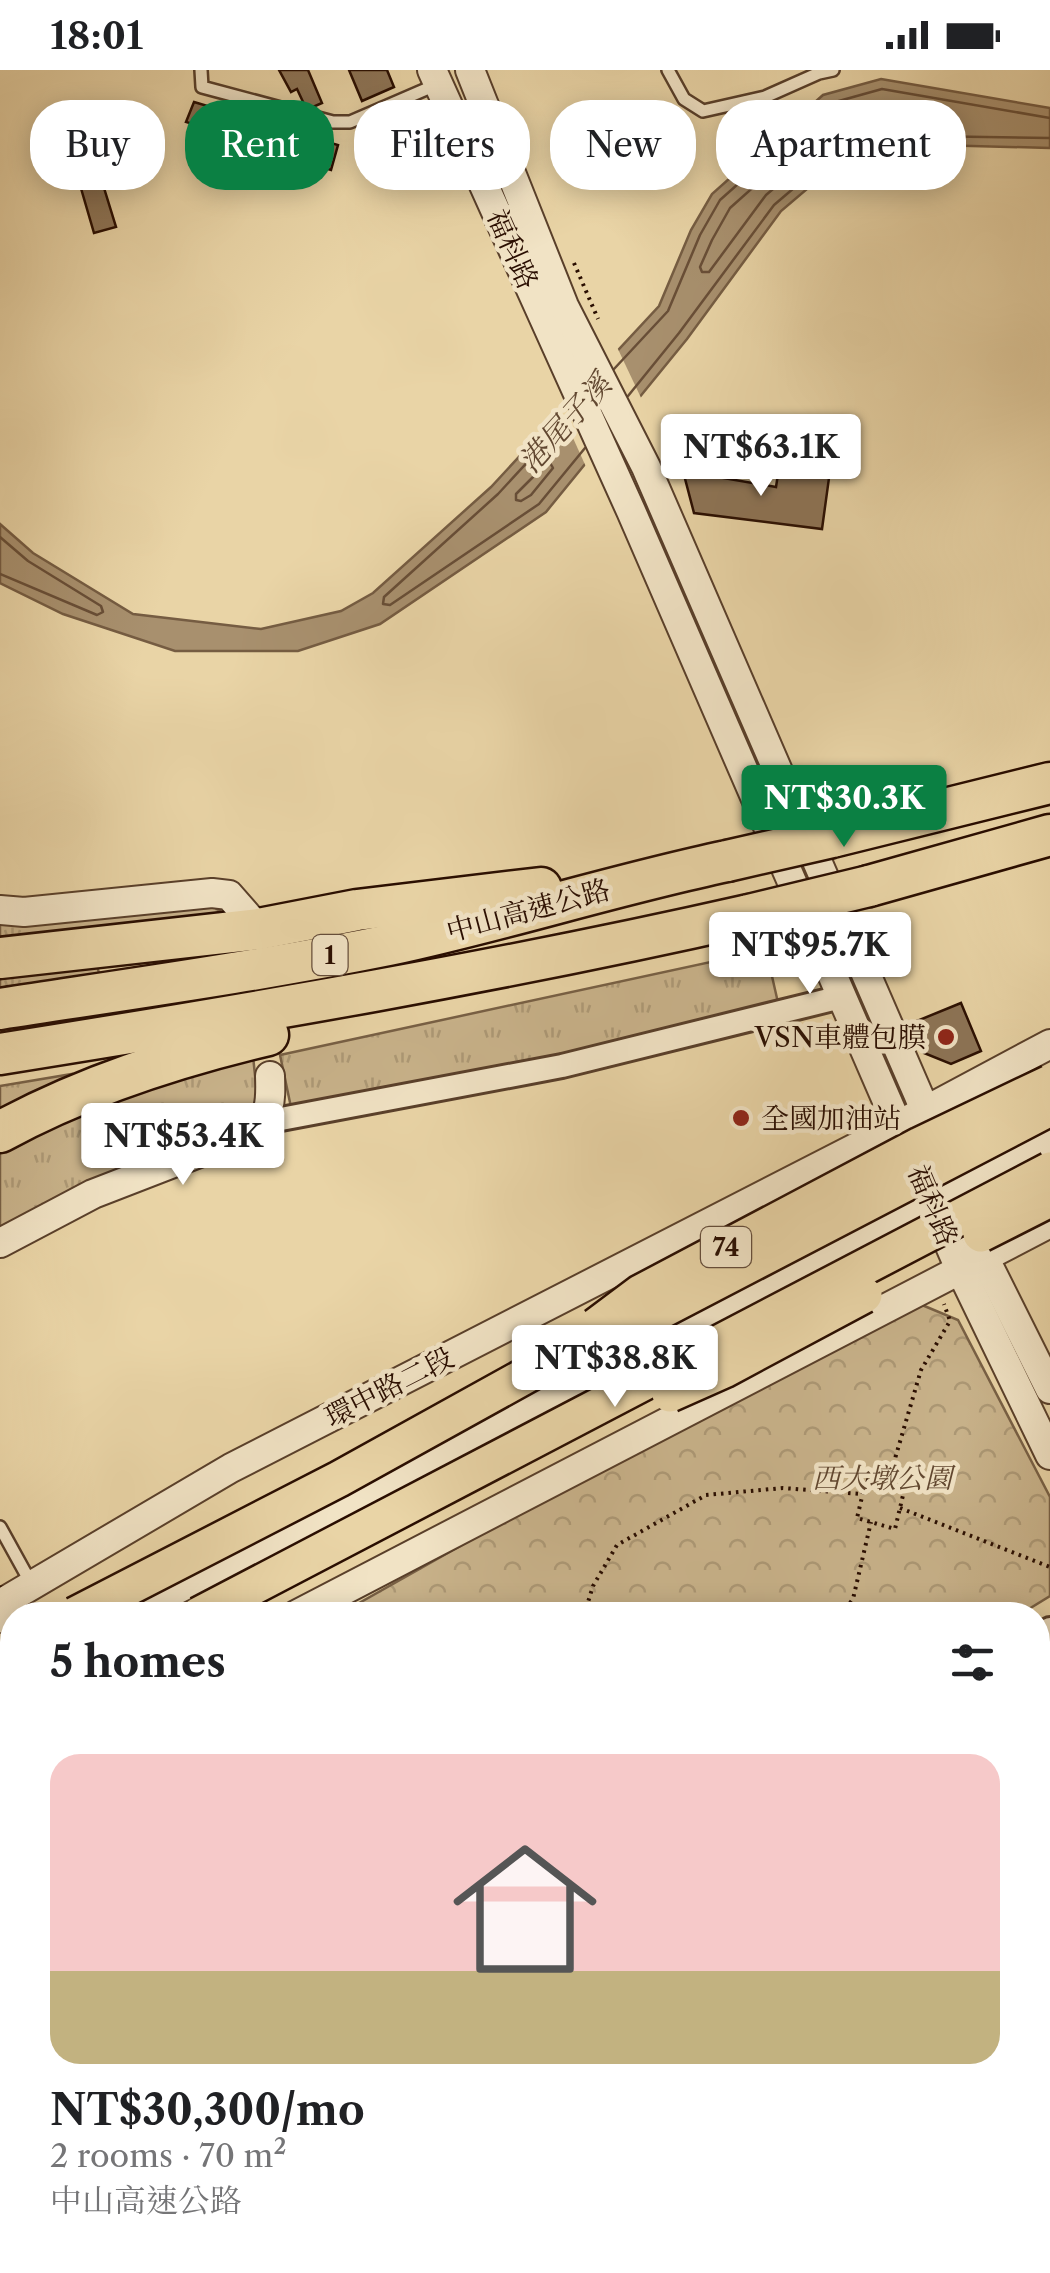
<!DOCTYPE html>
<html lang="en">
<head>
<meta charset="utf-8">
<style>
	body { margin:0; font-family:"Libre Caslon Text","Noto Serif TC",serif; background:#f6f6f6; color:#202124; height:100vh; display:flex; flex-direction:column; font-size:38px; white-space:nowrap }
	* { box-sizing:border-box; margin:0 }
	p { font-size:32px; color:#757577 }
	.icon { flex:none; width:55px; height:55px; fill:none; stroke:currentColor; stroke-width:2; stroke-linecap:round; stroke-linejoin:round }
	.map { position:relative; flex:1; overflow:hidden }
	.details { position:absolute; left:0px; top:1532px; width:1050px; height:672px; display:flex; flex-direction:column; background:#fff; border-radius:40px 40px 0 0; box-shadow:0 5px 25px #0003 }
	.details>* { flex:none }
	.guide { position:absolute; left:30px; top:30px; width:990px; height:90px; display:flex; gap:20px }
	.price { position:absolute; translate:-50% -85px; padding:0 22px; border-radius:10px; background:#fff; color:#222; font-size:32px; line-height:65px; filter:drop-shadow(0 2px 5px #0008) }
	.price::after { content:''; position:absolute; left:50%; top:60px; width:30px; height:22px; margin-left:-15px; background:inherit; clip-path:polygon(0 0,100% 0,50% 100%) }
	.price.current { background:#0b8043; color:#fff }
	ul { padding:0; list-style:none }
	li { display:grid; align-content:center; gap:20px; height:530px; padding:0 50px }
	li+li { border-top:2px solid #e0e0e0 }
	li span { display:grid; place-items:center; height:310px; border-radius:30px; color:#555 }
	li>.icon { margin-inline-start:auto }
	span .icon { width:180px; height:180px; fill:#fffc; stroke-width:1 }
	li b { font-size:42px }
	h2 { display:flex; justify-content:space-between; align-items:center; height:120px; padding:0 50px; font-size:42px }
	.chip { padding:0 35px; border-radius:40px; background:#fff; box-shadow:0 5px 25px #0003; font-size:35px; line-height:90px }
	.chip.current { background:#0b8043; color:#fff }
	.status { display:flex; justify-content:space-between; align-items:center; height:70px; padding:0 50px; background:#fff; direction:ltr }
	.status svg { height:28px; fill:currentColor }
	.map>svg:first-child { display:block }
</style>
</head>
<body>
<div class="status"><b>18:01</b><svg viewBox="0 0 49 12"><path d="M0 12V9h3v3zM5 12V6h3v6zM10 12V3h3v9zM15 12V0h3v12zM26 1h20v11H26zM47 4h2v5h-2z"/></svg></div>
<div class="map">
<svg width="1050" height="2203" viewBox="0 0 1050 2203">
	<defs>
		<pattern id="grass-tufts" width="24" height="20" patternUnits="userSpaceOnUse" patternTransform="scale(2.5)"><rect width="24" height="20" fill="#c8b28a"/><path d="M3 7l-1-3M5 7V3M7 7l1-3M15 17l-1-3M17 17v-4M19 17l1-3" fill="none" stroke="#ac9875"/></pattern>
		<pattern id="park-crowns" width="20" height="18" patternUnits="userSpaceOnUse" patternTransform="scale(2.5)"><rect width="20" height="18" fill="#c8b28a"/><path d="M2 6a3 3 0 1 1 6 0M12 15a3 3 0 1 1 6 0" fill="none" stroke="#ac9875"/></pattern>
	</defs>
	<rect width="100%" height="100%" fill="#e9d4a6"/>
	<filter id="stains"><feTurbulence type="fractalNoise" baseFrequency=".002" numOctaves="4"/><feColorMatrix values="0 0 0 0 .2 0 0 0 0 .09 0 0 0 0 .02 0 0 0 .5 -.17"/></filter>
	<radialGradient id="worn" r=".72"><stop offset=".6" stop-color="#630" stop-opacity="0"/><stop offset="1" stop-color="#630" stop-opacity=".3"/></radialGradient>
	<!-- grass -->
	<g fill="url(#grass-tufts)" stroke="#786045" stroke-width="2.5">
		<polygon points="210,834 224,844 57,864 0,867 0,846"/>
		<polygon points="766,880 779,937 555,992 292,1042 280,985"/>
		<polygon points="95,889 99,903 0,924 0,900"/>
		<polygon points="253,986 258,1034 241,1053 0,1164 0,1074 57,1046"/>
		<polygon points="72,1004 76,1014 0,1050 0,1016"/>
	</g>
	<!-- park -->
	<polygon fill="url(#park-crowns)" stroke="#786045" stroke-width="2.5" points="922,1235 958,1250 1050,1427 1050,1526 1019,1545 338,1545 515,1445"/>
	<!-- water -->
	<polygon fill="#a8906e" stroke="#755c42" stroke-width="2.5" points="881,9 1050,38 1050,78 861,73 781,141 687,269 546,442 380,554 298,581 175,581 63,544 0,513 0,454 33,483 133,544 261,559 341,541 373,523 491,417 659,236 691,160 712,124 823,25"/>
	<!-- pier -->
	<polygon fill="#e9d4a6" points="616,275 643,332 587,399 559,337"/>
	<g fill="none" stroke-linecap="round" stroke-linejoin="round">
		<!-- shore -->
		<g stroke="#684e37" stroke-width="2.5">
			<polygon points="882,32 944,43 948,49 943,52 862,50 849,54 766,125 709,202 702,202 700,197 712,170 730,138 834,45"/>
			<polyline points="614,299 668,241 700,165 720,130 828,34 882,19 1050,48"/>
			<polyline points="628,326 679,263 774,135 856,65 1050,68"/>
			<polyline points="570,346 498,424 384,527 383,534 390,535 539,434 585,378"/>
			<polygon points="549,391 553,398 531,425 521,431 516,430 516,424"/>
			<polyline points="0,467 28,491 101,536 103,542 97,545 0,504"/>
		</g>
	</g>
	<!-- building -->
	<g fill="#8d7456" stroke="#290d00" stroke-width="2.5">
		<polygon points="279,0 308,0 322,33 313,37 304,34 297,19 291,22"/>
		<polygon points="349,0 387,0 394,17 362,31"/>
		<polygon points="194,32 338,75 331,100 269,82 271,77 186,52"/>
		<polygon points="92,79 116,157 94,163 71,84"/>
		<polygon points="683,401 776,417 778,404 829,408 822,459 694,443"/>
		<polygon points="961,933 981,981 951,994 924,983 912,953"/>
	</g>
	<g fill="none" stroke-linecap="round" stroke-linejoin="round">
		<!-- service casing -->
		<g stroke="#593f2a" stroke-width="16">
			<g id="service">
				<polyline points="201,0 202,17 333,52 350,52 438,14"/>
				<polyline points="668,0 684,29 703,41 765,27 819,3 833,0"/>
				<polyline points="0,1457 32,1515"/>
				<polyline points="1012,2203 1050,2195"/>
			</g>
		</g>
		<!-- minor casing -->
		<g stroke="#593f2a" stroke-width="28">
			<g id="minor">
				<polyline points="265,1052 562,996 841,927"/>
				<polyline points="1038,1567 1050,1559"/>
				<polyline points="1038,1769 1050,1760"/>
				<polyline points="0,1987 12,1979"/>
				<polyline points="80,2192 87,2203"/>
				<polyline points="964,2192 967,2203"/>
				<polyline points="41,2203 58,2192"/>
			</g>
		</g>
		<!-- tertiary casing -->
		<g stroke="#593f2a" stroke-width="32">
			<g id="tertiary">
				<polyline points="432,0 631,441 960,1199 1050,1385"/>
				<polyline points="470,0 564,236 646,397 919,1026 984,1187 1050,1319"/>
				<polyline points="0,840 24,842 212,823 229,825 250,849"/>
				<path d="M0 1173 93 1124 248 1064C271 1047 271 1033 270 1006"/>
				<polyline points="0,1534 231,1398 865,1073 1050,974"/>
				<polyline points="127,1545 1050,1072"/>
				<polyline points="296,1545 1050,1153"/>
				<polyline points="0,1627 12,1621"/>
				<polyline points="0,1714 12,1708"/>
			</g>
		</g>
		<!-- secondary casing -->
		<g stroke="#290d00" stroke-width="35">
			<g id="secondary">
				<polyline points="2,1533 12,1553"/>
				<polyline points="1038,1992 1050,1982"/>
				<polyline points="357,2192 362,2203"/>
				<polyline points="757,2203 771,2192"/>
			</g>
		</g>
		<!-- trunk casing -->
		<g stroke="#290d00" stroke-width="40">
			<g id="trunk">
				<polyline points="0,1584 12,1577"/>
				<polyline points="0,1649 12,1642"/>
				<polyline points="0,1683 12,1677"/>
			</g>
		</g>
		<!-- motorway casing -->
		<g stroke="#290d00" stroke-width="45">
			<g id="motorway">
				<polyline points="832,767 1050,713"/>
				<polyline points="869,816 1050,765"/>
				<polyline points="0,888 259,859 357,840 541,818"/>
				<path d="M0 939C130 919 260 901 389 875 502 851 613 815 727 791"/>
				<path d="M0 984C251 944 502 901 749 845"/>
				<path d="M0 1062C84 1016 175 987 268 965"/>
			</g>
		</g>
		<!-- path -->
		<g stroke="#290d00" stroke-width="4" stroke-dasharray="2.5 5" stroke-linecap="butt">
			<polyline points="574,193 598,249"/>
			<polygon points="866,1410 904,1421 895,1459 857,1448"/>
			<polyline points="887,1416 921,1300 950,1251 944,1234"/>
			<polyline points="900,1438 1050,1497"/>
			<polyline points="584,1545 593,1516 617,1475 706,1425 783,1418 861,1424"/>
			<polyline points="841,1545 853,1529 871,1452"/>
			<polyline points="617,2192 625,2203"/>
		</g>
		<!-- service -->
		<use href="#service" stroke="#f1e3c5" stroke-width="11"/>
		<!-- minor -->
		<use href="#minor" stroke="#f1e3c5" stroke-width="22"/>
		<!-- tertiary -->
		<use href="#tertiary" stroke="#f1e3c5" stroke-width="28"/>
		<!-- secondary -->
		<use href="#secondary" stroke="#f1e3c5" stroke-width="30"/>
		<!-- trunk -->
		<use href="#trunk" stroke="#e9d4a6" stroke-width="35"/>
		<!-- motorway -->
		<use href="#motorway" stroke="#e9d4a6" stroke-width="40"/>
		<!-- trunk-bridge casing -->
		<g stroke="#290d00" stroke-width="40" stroke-linecap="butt">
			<g id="trunk-bridge">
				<polyline points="981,1164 1050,1129"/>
				<polyline points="596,1256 640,1223 920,1075 1050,1013"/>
				<polyline points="670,1324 724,1300 864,1225"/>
				<polyline points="75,1545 339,1409 543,1296 624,1260 1050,1038"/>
				<polyline points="199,1545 1050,1100"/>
			</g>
		</g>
		<!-- motorway-bridge casing -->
		<g stroke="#290d00" stroke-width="45" stroke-linecap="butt">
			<g id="motorway-bridge">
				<polyline points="727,791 832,767"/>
				<polyline points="749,845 869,816"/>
			</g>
		</g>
		<!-- trunk-bridge -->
		<use href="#trunk-bridge" stroke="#e9d4a6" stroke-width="35"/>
		<!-- motorway-bridge -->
		<use href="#motorway-bridge" stroke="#e9d4a6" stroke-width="40"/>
	</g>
	<!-- markers -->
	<g fill="#8f2418" stroke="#f1e3c5" stroke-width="4">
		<circle cx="946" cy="967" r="10"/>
		<circle cx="741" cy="1048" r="10"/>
	</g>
	<g text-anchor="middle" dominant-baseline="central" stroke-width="9" stroke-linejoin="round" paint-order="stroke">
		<!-- shield labels -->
		<g fill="#f1e3c5" stroke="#654d3b" stroke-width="2.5">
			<rect x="312.5" y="865" width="35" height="40" rx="8"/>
			<rect x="701" y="1157" width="50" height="40" rx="8"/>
		</g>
		<g font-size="25" font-weight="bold" fill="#290d00">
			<text x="330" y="885">1</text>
			<text x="726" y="1177">74</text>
		</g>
		<!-- street labels -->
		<g font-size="28" fill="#290d00" stroke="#f1e3c5">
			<text transform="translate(513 179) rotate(66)">福科路</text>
			<text transform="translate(528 840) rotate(-15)">中山高速公路</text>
			<text transform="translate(933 1135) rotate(67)">福科路</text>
			<text transform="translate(389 1317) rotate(-27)">環中路二段</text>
		</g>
		<!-- poi labels -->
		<g font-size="28" fill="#290d00" stroke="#f1e3c5" text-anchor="end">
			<text x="926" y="967">VSN車體包膜</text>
			<text x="761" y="1048" text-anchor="start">全國加油站</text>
		</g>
		<!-- park labels -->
		<g font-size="28" font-style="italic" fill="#614730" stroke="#f1e3c5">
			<text x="882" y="1408">西大墩公園</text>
		</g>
		<!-- water labels -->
		<g font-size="30" font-style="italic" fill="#624831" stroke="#f1e3c5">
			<text transform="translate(565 353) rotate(-48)">港尾子溪</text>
		</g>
	</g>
	<rect width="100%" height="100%" filter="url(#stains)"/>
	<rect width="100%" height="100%" fill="url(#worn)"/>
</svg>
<b class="price" style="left:761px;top:429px">NT$63.1K</b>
<b class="price current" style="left:844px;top:780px">NT$30.3K</b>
<b class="price" style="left:810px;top:927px">NT$95.7K</b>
<b class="price" style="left:183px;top:1118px">NT$53.4K</b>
<b class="price" style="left:615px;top:1340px">NT$38.8K</b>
<div class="guide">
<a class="chip">Buy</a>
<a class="chip current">Rent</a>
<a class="chip">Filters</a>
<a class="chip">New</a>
<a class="chip">Apartment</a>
</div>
<section class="details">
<h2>5 homes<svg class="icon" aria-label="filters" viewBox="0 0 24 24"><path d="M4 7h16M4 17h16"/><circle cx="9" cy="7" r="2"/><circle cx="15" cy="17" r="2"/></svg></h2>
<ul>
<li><span style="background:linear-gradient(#f6c9c9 70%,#c2b280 0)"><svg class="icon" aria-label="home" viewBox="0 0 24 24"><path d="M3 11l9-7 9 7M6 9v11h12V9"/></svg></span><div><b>NT$30,300/mo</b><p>2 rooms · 70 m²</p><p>中山高速公路</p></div></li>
</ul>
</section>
</div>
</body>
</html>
